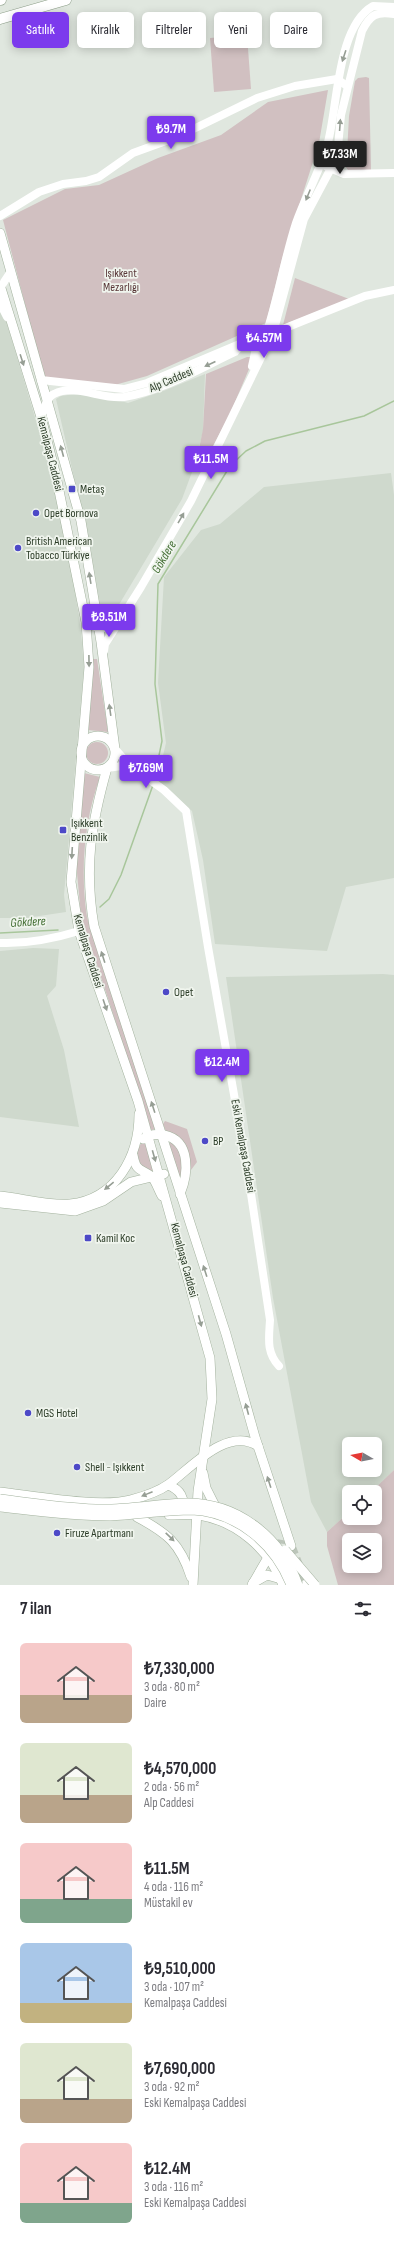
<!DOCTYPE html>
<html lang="tr">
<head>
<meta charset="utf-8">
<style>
	body { margin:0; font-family:"Sofia Sans Condensed",sans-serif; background:#f7f7f7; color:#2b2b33; height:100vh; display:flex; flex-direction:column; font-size:15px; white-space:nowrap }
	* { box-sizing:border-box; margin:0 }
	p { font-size:13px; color:#7c7c81 }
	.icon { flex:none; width:22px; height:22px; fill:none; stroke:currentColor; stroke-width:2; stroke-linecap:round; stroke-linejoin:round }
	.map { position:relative; height:1585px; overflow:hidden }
	.details { display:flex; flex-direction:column; background:#fff; flex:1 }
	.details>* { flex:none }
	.guide { position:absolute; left:12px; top:12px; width:370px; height:36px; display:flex; gap:8px }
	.needle { width:26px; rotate:279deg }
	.tools { position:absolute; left:342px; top:1437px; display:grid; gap:8px }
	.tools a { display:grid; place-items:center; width:40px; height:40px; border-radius:6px; background:#fff; box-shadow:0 2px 10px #0003; font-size:20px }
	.price { position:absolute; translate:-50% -34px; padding:0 9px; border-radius:4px; background:#7c3aed; color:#fff; font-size:13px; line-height:26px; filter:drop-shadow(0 1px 2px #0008) }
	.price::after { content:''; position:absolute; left:50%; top:24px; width:12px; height:9px; margin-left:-6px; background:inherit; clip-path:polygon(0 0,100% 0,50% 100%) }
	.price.selected { background:#222; color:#fff }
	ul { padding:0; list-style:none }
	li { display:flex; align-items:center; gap:12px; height:100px; padding:0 20px }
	li span { display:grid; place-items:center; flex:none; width:112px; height:80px; border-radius:6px; color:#555 }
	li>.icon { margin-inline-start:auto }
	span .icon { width:48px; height:48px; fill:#fffc; stroke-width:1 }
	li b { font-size:17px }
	h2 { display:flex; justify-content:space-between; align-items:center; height:48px; padding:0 20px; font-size:17px }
	.pill { padding:0 14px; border-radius:6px; background:#fff; box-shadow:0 2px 10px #0003; font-size:14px; line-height:36px }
	.pill.selected { background:#7c3aed; color:#fff }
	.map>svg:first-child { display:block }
</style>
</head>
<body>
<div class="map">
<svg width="394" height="1585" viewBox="0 0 394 1585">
	<rect width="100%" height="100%" fill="#e0e7df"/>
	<!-- built -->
	<g fill="#cfd9cd" fill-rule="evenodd">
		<polygon points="0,300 54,481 70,558 81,631 84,667 64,895 66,912 26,918 0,918"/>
		<polygon points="205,374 203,431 195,464 182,499 114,613 102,616 90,547 56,399 61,396 68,395 100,395 128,403 166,390"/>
		<polygon points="391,473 394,495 394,878 346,887 327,951 215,944 203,860 192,811 157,781 166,743 158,683 164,577 201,530 220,524 264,487"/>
		<polygon points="33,948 59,949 56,986 47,996 64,1050 79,1127 0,1117 0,951"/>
		<path d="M383 974 394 975V1470L371 1492H349V1512L327 1532 311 1502 273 1298 226 977ZM349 1444H375V1470H349Z"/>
	</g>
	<!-- green -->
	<g fill="#d1c0c1" fill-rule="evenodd">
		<polygon points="247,35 251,89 214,92 210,38"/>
		<polygon points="366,77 369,78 371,170 348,170 343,163 347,153 349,116 355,81 358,78"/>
		<polygon points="328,90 319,143 282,259 266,323 147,376 111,386 44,377 3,220 65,189 99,185 158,158 221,135 268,102"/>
		<polygon points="295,278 349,299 283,325"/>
		<polygon points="247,357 253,357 252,362 229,416 201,468 196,464 203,429 206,374"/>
		<polygon points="93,659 97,659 108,732 88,730"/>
		<circle cx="97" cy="753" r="11"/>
		<path d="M84 773 100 777C84 821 80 871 87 917L155 1129 151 1130 81 916 76 862Z"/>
		<polygon points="165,1121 187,1129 197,1162 191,1170 188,1166 188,1162 166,1132 163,1124"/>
		<path d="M145 1140 154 1172 141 1166C137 1155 135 1148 145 1140Z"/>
		<polygon points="172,1141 183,1156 181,1181 169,1144"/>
		<path d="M394 1470V1585H338L327 1546V1532L349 1512V1518H375V1492H371ZM349 1540H375V1566H349Z"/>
	</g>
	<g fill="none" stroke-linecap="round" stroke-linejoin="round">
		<!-- stream -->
		<g stroke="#a8c69b" stroke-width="1.5">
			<polyline points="154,779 162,741 155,684 158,584 230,466 246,451 265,441 364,416 394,401"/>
			<polyline points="100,907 109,899 121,875 153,785"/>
			<polyline points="0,933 58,930"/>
		</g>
		<!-- primary-tunnel -->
		<g stroke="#bcc5ba" stroke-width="9" stroke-dasharray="9 4.5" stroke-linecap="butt">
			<polyline points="291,1546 306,1584"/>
			<polyline points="273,1553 281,1547 282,1540"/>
		</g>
		<!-- primary casing -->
		<g stroke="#a3b29e" stroke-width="10">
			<g id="primary">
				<polyline points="0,233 81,521 101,642 115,749"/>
				<polyline points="0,285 41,417 56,476 86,622 89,667 71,882 79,931 138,1101 210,1358 212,1399 198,1491 193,1585"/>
				<circle cx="98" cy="753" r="17"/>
				<path d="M107 768C91 825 84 867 94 926L226 1334 255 1437 291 1546"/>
				<path d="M143 1139C150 1134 156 1134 164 1135 192 1141 188 1175 180 1194"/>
				<path d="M133 1155C136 1171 139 1168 151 1176 155 1179 159 1191 162 1196"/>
				<path d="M0 1196C21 1198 49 1206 70 1204 116 1199 139 1157 139 1114"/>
				<polyline points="0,1203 75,1211 103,1201 131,1182 164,1174"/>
				<polyline points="203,1473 206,1488 218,1512"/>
				<path d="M168 1485C179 1489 188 1499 179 1510"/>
				<path d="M0 1492C35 1496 98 1508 130 1500 142 1497 158 1492 169 1484 191 1468 227 1426 258 1446"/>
				<path d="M169 1515C179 1515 189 1514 199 1515 237 1521 270 1550 283 1585"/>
				<path d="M137 1517C167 1533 180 1543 191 1577"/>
				<polyline points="253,1583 267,1575 281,1579"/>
				<polyline points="306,1584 306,1585"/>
				<polyline points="252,1585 270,1554"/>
			</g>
		</g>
		<!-- highway casing -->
		<g stroke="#8b9d87" stroke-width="11">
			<g id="highway">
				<polyline points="0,0 1,0"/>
				<polyline points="0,19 66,0"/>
			</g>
		</g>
		<!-- secondary -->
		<g stroke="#fff" stroke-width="8">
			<polyline points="321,164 344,174 394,173"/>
			<polyline points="0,216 39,192 63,184 86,181 99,177 133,153 177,137 257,98 295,86 337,79 347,86"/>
			<polyline points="0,288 10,273"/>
			<polyline points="0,303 7,317"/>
			<path d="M260 337 268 328C279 293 285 257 296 223 305 197 319 173 327 146 338 109 336 27 373 6L394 7"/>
			<polyline points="245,341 256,348 252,366"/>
			<polyline points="41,380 124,389 147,383 242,343 273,333 365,296 394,290"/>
			<path d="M41 417C44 410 46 397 54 394 76 383 101 400 124 397 162 391 199 369 235 352L242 343"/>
			<path d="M86 622C99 630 104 632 116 620"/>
			<path d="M104 651 105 644 141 587 191 501 273 333 304 219 337 157 341 115 362 31C370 15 376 11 394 14"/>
			<path d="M115 749 129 765 164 790 186 811 208 947 248 1174 270 1320C269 1338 266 1352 279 1366"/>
			<polyline points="107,768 129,765"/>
			<path d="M0 943C28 944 53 939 79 931"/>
		</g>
		<!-- primary -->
		<use href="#primary" stroke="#fff" stroke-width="9"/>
		<!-- highway -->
		<use href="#highway" stroke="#fff" stroke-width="10"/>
		<!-- primary-bridge casing -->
		<g stroke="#a3b29e" stroke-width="10" stroke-linecap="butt">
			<g id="primary-bridge">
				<path d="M0 1499C34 1503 69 1509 103 1509 131 1509 158 1504 185 1503 237 1502 281 1537 298 1585"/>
				<path d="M0 1507C36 1511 73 1516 110 1516 137 1515 164 1510 192 1510 237 1512 275 1544 291 1585"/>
				<polyline points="285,1550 315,1585"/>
			</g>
		</g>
		<!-- primary-bridge -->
		<use href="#primary-bridge" stroke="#fff" stroke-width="9"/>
	</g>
	<!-- one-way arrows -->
	<defs><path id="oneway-solid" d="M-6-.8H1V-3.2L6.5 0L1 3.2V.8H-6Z"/></defs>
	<g fill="#969e94">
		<use href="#oneway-solid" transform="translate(344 56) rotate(108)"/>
		<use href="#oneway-solid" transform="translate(340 125) rotate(-86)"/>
		<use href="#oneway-solid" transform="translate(308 195) rotate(112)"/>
		<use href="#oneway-solid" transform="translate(22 360) rotate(72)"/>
		<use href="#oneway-solid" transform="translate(210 364) rotate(155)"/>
		<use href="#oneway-solid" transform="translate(62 451) rotate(-105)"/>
		<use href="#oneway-solid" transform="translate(181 518) rotate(-60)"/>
		<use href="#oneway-solid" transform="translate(90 578) rotate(-99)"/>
		<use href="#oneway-solid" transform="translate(89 661) rotate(89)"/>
		<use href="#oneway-solid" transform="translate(110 710) rotate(-98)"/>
		<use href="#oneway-solid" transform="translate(72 853) rotate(93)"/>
		<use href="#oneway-solid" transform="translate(103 957) rotate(-108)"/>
		<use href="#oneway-solid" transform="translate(105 1005) rotate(71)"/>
		<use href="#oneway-solid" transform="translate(153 1107) rotate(-108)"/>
		<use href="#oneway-solid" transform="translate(154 1156) rotate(74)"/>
		<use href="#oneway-solid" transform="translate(109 1186) rotate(141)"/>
		<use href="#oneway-solid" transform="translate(205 1271) rotate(-108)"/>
		<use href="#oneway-solid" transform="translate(200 1321) rotate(75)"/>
		<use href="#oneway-solid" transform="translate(247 1409) rotate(-105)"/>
		<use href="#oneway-solid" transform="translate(269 1482) rotate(-108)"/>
		<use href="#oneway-solid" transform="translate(147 1494) rotate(158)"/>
		<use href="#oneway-solid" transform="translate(170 1537) rotate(44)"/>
	</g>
	<!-- markers -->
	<g fill="#4d49c7" stroke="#f0f5ee" stroke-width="1.5">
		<rect x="68" y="485" width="8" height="8" rx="2"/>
		<circle cx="36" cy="513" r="4"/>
		<circle cx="18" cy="548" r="4"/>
		<rect x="59" y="826" width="8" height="8" rx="2"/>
		<circle cx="166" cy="992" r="4"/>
		<circle cx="205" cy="1141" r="4"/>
		<rect x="84" y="1234" width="8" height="8" rx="2"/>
		<circle cx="28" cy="1413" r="4"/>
		<circle cx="77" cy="1467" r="4"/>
		<circle cx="57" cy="1533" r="4"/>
	</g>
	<g text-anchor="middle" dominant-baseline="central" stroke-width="3.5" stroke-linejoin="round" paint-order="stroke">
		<!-- park labels -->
		<g font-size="12" fill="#583637" stroke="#f0f5ee">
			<text x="121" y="273">Işıkkent<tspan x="121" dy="14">Mezarlığı</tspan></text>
		</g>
		<!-- street labels -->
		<g font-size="12" fill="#2c3d28" stroke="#f0f5ee">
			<text transform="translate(171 380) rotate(-23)">Alp Caddesi</text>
			<text transform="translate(50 454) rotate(76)">Kemalpaşa Caddesi</text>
			<text transform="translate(88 951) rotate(73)">Kemalpaşa Caddesi</text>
			<text transform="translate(243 1146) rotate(80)">Eski Kemalpaşa Caddesi</text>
			<text transform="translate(184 1260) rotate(75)">Kemalpaşa Caddesi</text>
		</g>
		<!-- poi labels -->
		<g font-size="12" fill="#2c3d28" stroke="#f0f5ee" text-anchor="start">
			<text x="80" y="489">Metaş</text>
			<text x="44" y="513">Opet Bornova</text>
			<text x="26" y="541">British American<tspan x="26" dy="14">Tobacco Türkiye</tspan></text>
			<text x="71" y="823">Işıkkent<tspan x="71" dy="14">Benzinlik</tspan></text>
			<text x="174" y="992">Opet</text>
			<text x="213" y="1141">BP</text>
			<text x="96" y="1238">Kamil Koc</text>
			<text x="36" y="1413">MGS Hotel</text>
			<text x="85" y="1467">Shell - Işıkkent</text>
			<text x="65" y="1533">Firuze Apartmanı</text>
		</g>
		<!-- water labels -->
		<g font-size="13" font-style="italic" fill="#446f35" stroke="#f0f5ee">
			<text transform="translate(164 557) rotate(-59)">Gökdere</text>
			<text transform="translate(28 922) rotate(-3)">Gökdere</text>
		</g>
	</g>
</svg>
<div class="tools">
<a><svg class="needle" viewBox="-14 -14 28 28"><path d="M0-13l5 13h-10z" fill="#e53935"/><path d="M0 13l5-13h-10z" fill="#7c7c81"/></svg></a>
<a><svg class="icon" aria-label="locate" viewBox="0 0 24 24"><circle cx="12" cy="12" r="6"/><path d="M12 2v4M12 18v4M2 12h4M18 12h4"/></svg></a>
<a><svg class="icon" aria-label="layers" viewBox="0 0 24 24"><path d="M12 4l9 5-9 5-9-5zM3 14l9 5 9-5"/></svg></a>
</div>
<b class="price" style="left:171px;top:150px">₺9.7M</b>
<b class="price selected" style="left:340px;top:175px">₺7.33M</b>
<b class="price" style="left:264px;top:359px">₺4.57M</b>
<b class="price" style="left:211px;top:480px">₺11.5M</b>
<b class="price" style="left:109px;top:638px">₺9.51M</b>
<b class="price" style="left:146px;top:789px">₺7.69M</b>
<b class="price" style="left:222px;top:1083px">₺12.4M</b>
<div class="guide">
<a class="pill selected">Satılık</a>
<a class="pill">Kiralık</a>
<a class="pill">Filtreler</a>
<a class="pill">Yeni</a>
<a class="pill">Daire</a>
</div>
</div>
<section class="details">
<h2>7 ilan<svg class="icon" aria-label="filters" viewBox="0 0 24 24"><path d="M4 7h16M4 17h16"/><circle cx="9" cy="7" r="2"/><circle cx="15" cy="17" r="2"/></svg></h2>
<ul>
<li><span style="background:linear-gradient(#f6c9c9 65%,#b9a48a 0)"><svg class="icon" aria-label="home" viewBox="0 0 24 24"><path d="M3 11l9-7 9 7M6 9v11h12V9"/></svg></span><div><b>₺7,330,000</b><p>3 oda · 80 m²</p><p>Daire</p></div></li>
<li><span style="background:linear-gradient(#dfe7d0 65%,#b9a48a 0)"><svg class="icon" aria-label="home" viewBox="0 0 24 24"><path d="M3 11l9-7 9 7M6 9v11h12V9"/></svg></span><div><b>₺4,570,000</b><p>2 oda · 56 m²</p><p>Alp Caddesi</p></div></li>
<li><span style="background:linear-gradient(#f6c9c9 70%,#7fa58c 0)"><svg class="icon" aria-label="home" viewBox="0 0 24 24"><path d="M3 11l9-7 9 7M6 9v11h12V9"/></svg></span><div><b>₺11.5M</b><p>4 oda · 116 m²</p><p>Müstakil ev</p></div></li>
<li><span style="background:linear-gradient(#a9c7e8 75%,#c2b280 0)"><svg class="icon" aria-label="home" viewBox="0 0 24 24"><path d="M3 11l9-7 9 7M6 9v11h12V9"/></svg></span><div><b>₺9,510,000</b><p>3 oda · 107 m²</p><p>Kemalpaşa Caddesi</p></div></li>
<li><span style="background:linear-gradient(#dfe7d0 70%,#b9a48a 0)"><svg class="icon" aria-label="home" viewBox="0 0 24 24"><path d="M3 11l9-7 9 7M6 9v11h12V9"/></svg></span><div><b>₺7,690,000</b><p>3 oda · 92 m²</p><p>Eski Kemalpaşa Caddesi</p></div></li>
<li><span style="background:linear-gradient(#f6c9c9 75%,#7fa58c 0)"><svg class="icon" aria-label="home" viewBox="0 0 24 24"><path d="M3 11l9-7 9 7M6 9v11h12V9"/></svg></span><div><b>₺12.4M</b><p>3 oda · 116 m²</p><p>Eski Kemalpaşa Caddesi</p></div></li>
</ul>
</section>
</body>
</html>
